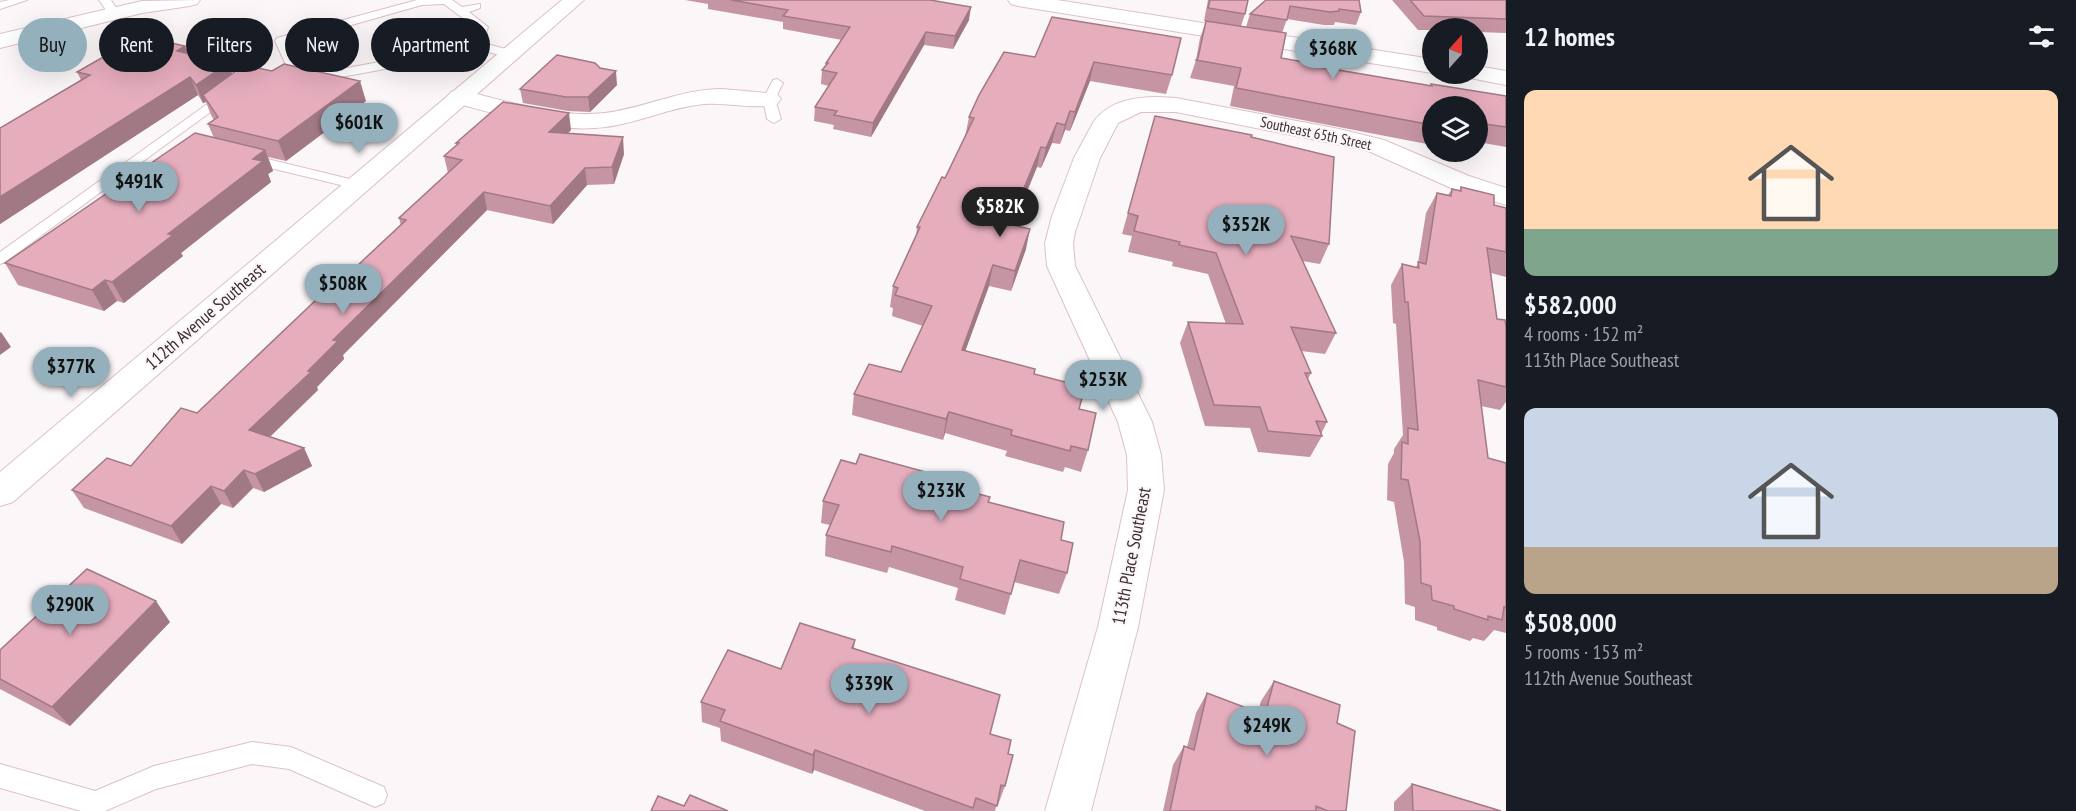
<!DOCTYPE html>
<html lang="en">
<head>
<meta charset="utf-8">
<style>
	body { margin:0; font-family:"PT Sans Narrow",sans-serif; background:#242831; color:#f1f3f6; height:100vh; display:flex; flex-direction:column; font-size:22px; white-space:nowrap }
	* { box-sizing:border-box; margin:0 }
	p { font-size:20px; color:#9ea1a6 }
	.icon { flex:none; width:33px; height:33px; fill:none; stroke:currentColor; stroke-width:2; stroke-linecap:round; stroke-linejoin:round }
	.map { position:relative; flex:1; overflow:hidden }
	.side { display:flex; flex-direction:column; background:#171b24; width:570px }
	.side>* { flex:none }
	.hud { position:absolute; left:18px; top:18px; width:570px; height:54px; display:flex; gap:12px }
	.needle { width:39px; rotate:21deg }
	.controls { position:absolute; left:1422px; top:18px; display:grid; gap:12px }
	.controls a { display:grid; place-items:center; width:66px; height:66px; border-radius:50%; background:#171b24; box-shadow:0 6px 24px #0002; font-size:30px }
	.price { position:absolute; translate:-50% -51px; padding:0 14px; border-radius:21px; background:#93b0bc; color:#111; font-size:20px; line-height:39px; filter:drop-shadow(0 2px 3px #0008) }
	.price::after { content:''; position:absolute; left:50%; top:36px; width:18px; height:14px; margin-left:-9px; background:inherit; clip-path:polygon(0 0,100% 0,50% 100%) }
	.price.on { background:#222; color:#fff }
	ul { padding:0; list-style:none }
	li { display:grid; align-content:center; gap:12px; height:318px; padding:0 18px }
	li span { display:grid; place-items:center; height:186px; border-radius:12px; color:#555 }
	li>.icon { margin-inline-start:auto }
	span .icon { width:108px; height:108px; fill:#fffc; stroke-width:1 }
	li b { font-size:26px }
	h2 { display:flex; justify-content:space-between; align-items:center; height:72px; padding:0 18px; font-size:26px }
	.chip { padding:0 21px; border-radius:27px; background:#171b24; box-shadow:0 6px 24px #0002; font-size:21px; line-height:54px }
	.chip.on { background:#93b0bc; color:#111 }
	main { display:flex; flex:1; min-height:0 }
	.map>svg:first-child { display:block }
</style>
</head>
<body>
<main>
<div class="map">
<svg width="1506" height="811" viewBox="0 0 1506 811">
	<rect width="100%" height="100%" fill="#fbf6f7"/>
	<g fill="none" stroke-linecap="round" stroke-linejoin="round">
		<!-- service casing -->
		<g stroke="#dcc1c8" stroke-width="2">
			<g id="service">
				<polygon points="9,0 27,0 0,9 0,2"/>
				<polygon points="99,0 111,0 120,14 118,16 110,16"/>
				<path d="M417 0H452L462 7 480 4V8L469 12 488 27 483 43 514 51 516 54 510 58 478 49 452 62 407 65 330 79 287 67 275 41 277 38ZM444 4 476 28 472 43 449 55 407 57 330 71 296 62 288 43 422 5Z"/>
				<polygon points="777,79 783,83 775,99 781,119 774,123 767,119 763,99 773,80"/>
				<polygon points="227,90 233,94 231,97 5,262 0,264 0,252"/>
				<polygon points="247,154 362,182 364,185 357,189 242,161 240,158 242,155"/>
				<polygon points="252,742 291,747 384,787 387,795 384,803 375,807 289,769 252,764 156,789 105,811 81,811 0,788 0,764 95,791 154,766"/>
			</g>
		</g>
		<!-- minor casing -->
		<g stroke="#dcc1c8" stroke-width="2">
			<g id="minor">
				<polygon points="1008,0 1057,0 1432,59 1432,73 1018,6 1011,4"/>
				<polygon points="1478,66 1506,71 1506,85 1470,78 1467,74 1478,74"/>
				<path d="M722 89 777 94 781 99 777 104C754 110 728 102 704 104 670 107 639 123 605 127 555 134 499 114 451 102L447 97 451 92 459 90C506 100 556 119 605 113 645 108 681 89 722 89Z"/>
				<path d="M1158 97 1176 98 1339 129 1384 140 1469 176 1506 188V205L1451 188 1366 150 1176 112H1141L1118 123 1100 158 1075 232 1073 243 1075 266 1152 422 1161 455 1164 490 1138 627 1091 811H1045L1098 627 1128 490 1127 455 1118 422 1047 266 1045 243 1052 216 1074 158 1094 121C1110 101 1134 97 1158 97Z"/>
			</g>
		</g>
		<!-- secondary casing -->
		<g stroke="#dcc1c8" stroke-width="2">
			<g id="secondary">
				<polygon points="200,0 197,4 190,6 142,13 0,48 0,34 142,1"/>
				<polygon points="562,0 584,0 13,502 0,506 0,472"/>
			</g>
		</g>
		<!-- service -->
		<use href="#service" fill="#fff" fill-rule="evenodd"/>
		<!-- minor -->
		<use href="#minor" fill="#fff" fill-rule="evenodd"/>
		<!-- secondary -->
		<use href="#secondary" fill="#fff" fill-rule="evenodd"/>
	</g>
	<!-- wall -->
	<g fill="#c695a3">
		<polygon points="685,0 930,0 969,20 953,49 924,45 871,137 833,129 834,125 814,121 815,107 829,86 821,84 822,70 825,66 826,63 842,40 783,29 783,22 708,9 708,4"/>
		<polygon points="1208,0 1248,0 1245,14 1241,26 1246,27 1250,14 1266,0 1359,0 1361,12 1356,25 1335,22 1334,25 1324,25 1287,19 1282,33 1281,58 1315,66 1430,86 1431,84 1506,96 1506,147 1478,142 1478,106 1432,106 1432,145 1230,106 1234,86 1190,78 1196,60 1200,38 1206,21 1204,21"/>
		<polygon points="1392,0 1506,0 1506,33 1478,32 1478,28 1432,28 1432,30 1418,30"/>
		<polygon points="1052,17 1172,75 1166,94 1090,81 1070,131 1065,130 1060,144 1052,143 1041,168 1037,167 1013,225 1026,249 1011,291 989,286 965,351 1034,374 1079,409 1088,450 1081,472 1065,467 1063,472 1005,456 1007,451 945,433 943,440 852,415 854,394 901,372 923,326 892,316 893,308 890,307 893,286 916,236 917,227 945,178 965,137 969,117 1035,57"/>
		<polygon points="185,46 188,54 228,63 232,74 366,101 286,161 268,157 273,171 268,174 271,182 181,253 183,256 124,303 117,301 104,311 18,285 5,263 214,138 208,124 214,120 211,115 206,102 203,103 198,95 0,224 0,128 81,80 77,72"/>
		<polygon points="600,68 617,85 590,112 568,111 523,103 520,89"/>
		<polygon points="1155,116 1251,137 1329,244 1320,264 1302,261 1336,333 1325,354 1301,351 1311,373 1308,379 1327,422 1321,434 1322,436 1310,457 1258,452 1250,428 1205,426 1180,343 1188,322 1226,324 1208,274 1172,266 1173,262 1128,252 1132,236 1122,234"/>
		<polygon points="571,130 568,133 624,154 614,184 587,185 553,224 487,210 343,355 344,359 317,387 318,390 270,437 304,448 312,466 264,492 253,488 233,508 221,504 182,544 84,508 72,490 131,466 197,413 401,226 399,218 448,173 444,156 457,145 456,143"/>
		<polygon points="1461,187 1494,205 1506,208 1506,277 1491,273 1497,319 1506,327 1506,402 1500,410 1481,406 1488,458 1506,463 1506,633 1494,630 1484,641 1473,638 1470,641 1437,630 1437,627 1415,620 1415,607 1405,604 1404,562 1394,502 1387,500 1388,464 1394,453 1394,449 1403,435 1396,324 1393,323 1391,285 1402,264 1416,267 1418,263 1426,213 1437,193 1448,195 1452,189 1459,191"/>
		<polygon points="856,464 990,497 989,502 1061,540 1067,573 1059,594 1014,582 1005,615 955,600 958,588 889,567 887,573 825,556 826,535 830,525 821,523 823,501"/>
		<polygon points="170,622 70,726 0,689 0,650"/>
		<polygon points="855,640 854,649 990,734 1008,754 1005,786 998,805 997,804 995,811 925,811 814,770 812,774 721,741 720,728 702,722 701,702 781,669"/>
		<polygon points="1274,681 1337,723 1346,811 1163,811 1173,765 1184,746 1187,747 1196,713 1207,693 1258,712 1261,701"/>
		<polygon points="1412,784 1501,811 1394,811 1394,802"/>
	</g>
	<!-- shaded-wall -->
	<g fill="#a17984">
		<polygon points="971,7 969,20 953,49 955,36"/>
		<polygon points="926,32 924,45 871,137 873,123"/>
		<polygon points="185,46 192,64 177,51"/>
		<polygon points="1094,62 1090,81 1070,131 1075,112"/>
		<polygon points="228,63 235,81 203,95 206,102 203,103 196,85"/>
		<polygon points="616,71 617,85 590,112 588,97"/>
		<polygon points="190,77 198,95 0,224 0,197"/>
		<polygon points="360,81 366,101 286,161 278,141"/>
		<polygon points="1070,111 1065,130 1060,144 1065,125"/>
		<polygon points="569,113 571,130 552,149 549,132"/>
		<polygon points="1057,123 1052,143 1041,168 1046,148"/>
		<polygon points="623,137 624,154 614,184 612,167"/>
		<polygon points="1041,147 1037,167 1005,245 1009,224"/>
		<polygon points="265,150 273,171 268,174 271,182 181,253 183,256 124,303 112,282 168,234 253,159"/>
		<polygon points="585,168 587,185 553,224 550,206"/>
		<polygon points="484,192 487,210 343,355 344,359 317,387 318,390 258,448 249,430 308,371 333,340"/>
		<polygon points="1030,229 1026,249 1011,291 1015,271"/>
		<polygon points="993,265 989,286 958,371 962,350"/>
		<polygon points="105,280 117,301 104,311 92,290"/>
		<polygon points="1,332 11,347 0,355 0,333"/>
		<polygon points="949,412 945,433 943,440 946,419"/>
		<polygon points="304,448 312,466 264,492 255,474"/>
		<polygon points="244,470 253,488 233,508 224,491"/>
		<polygon points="211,486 221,504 182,544 171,526"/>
		<polygon points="156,601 170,622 70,726 52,707"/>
		<polygon points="815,750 814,770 812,774 813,755"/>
	</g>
	<!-- building -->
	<g fill="#e6adbd" stroke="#a17984" stroke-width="1.5">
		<polygon points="731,0 930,0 971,7 955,36 926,32 873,123 834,115 837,111 815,107 837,73 822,70 828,63 826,63 850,27 783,16 788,10"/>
		<polygon points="1210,0 1248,0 1245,14 1208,8"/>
		<polygon points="1266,0 1359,0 1361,12 1339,9 1339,11 1330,12 1290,6 1287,20 1250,14"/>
		<polygon points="1410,0 1506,0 1506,19 1424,16"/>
		<polygon points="1052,17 1181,38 1172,75 1094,62 1075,112 1070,111 1065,125 1057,123 1046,148 1041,147 1009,224 1030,229 1015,271 993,265 962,350 1035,369 1034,374 1085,387 1079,409 1096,413 1088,450 1071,446 1070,451 1011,435 1012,430 949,412 946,419 854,394 869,364 901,372 932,306 895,295 898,288 893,286 920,227 917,227 942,177 945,178 974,118 969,117 979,95 1004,52 1035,57"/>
		<polygon points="1206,21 1286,33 1281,58 1315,64 1315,66 1432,86 1431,84 1506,96 1506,127 1478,123 1478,106 1432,106 1432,125 1236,88 1241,68 1196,60 1198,58"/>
		<polygon points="140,36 185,46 177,51 228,63 196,85 190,77 0,197 0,128 90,75 77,72"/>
		<polygon points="557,55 595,63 600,68 616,71 588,97 566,97 520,89"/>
		<polygon points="284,64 360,81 278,141 208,124 218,117 203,95 244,65 272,71"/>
		<polygon points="503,102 569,113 549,132 623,137 612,167 585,168 550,206 484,192 333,340 338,341 308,371 311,372 249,430 304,448 255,474 244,470 224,491 211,486 171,526 72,490 107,458 131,466 181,408 197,413 337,280 341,281 406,220 399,218 462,160 444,156 459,143 456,143"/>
		<polygon points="1155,116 1252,135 1251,137 1334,157 1329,244 1291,236 1336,333 1291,327 1311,373 1305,373 1327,422 1316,421 1322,436 1268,431 1260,407 1214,405 1188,322 1243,324 1216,253 1179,245 1180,242 1134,231 1138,216 1128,213"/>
		<polygon points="195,133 265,150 253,159 263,161 168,234 173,235 112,282 105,280 92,290 5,263"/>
		<polygon points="1461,187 1494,195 1494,205 1506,208 1506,252 1487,248 1497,319 1505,320 1506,327 1506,387 1478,380 1488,458 1506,463 1506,608 1504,607 1502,620 1488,616 1488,620 1454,609 1454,606 1432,600 1431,586 1421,583 1420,541 1408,480 1401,479 1402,442 1408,444 1408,428 1418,430 1408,302 1405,302 1402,264 1419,268 1418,262 1426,264 1437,193 1451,196 1452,189 1461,191"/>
		<polygon points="860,454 962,482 960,489 990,497 988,502 1064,522 1061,540 1073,543 1067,573 1020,560 1011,594 960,579 963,567 892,546 891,552 826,535 839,505 823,501 841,460 856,464"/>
		<polygon points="87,569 156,601 52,707 0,679 0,650"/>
		<polygon points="800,623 855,640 852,648 1000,695 990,734 1011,740 1008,754 1013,755 1005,786 1001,785 997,806 976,798 973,808 815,750 813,755 720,721 725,710 701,702 728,650 781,669"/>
		<polygon points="1274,681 1340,705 1337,723 1355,731 1346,811 1328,811 1316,806 1316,811 1170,811 1184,746 1194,750 1207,693 1265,715"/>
		<polygon points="1412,784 1501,811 1413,811"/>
		<polygon points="690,795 728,811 651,811 658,796 684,806"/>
	</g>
	<g text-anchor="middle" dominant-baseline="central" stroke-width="4.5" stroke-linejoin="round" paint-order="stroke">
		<!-- far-street labels -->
		<g font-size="15" fill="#392f31" stroke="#fbf6f7">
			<text transform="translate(1316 133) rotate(12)">Southeast 65th Street</text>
		</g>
		<!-- street labels -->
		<g font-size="18" fill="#392f31" stroke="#fbf6f7">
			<text transform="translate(205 316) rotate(-41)">112th Avenue Southeast</text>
			<text transform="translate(1131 556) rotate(-79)">113th Place Southeast</text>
		</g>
	</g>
</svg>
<div class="controls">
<a><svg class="needle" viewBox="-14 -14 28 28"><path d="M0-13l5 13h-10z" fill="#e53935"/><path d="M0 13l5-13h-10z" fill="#9ea1a6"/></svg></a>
<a><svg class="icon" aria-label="layers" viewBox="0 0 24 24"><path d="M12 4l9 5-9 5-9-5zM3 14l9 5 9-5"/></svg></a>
</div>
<b class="price" style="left:1333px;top:80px">$368K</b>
<b class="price" style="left:359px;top:154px">$601K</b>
<b class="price" style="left:139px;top:213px">$491K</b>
<b class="price on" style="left:1000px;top:238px">$582K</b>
<b class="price" style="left:1246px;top:256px">$352K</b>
<b class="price" style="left:343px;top:315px">$508K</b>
<b class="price" style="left:71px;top:398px">$377K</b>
<b class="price" style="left:1103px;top:411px">$253K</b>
<b class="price" style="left:941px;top:522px">$233K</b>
<b class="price" style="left:70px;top:636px">$290K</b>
<b class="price" style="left:869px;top:715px">$339K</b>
<b class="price" style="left:1267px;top:757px">$249K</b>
<div class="hud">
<a class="chip on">Buy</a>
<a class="chip">Rent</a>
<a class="chip">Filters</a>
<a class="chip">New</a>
<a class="chip">Apartment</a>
</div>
</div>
<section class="side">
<h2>12 homes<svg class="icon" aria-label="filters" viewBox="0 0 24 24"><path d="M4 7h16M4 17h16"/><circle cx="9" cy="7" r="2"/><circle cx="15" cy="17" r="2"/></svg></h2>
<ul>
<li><span style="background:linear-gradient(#ffd9b3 75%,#7fa58c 0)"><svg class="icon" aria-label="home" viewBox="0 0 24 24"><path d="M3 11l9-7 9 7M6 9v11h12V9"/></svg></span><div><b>$582,000</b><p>4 rooms · 152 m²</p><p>113th Place Southeast</p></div></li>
<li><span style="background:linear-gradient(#c9d6e8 75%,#b9a48a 0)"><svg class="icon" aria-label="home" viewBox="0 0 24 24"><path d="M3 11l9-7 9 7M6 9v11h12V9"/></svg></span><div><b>$508,000</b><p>5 rooms · 153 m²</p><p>112th Avenue Southeast</p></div></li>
</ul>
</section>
</main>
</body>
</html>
